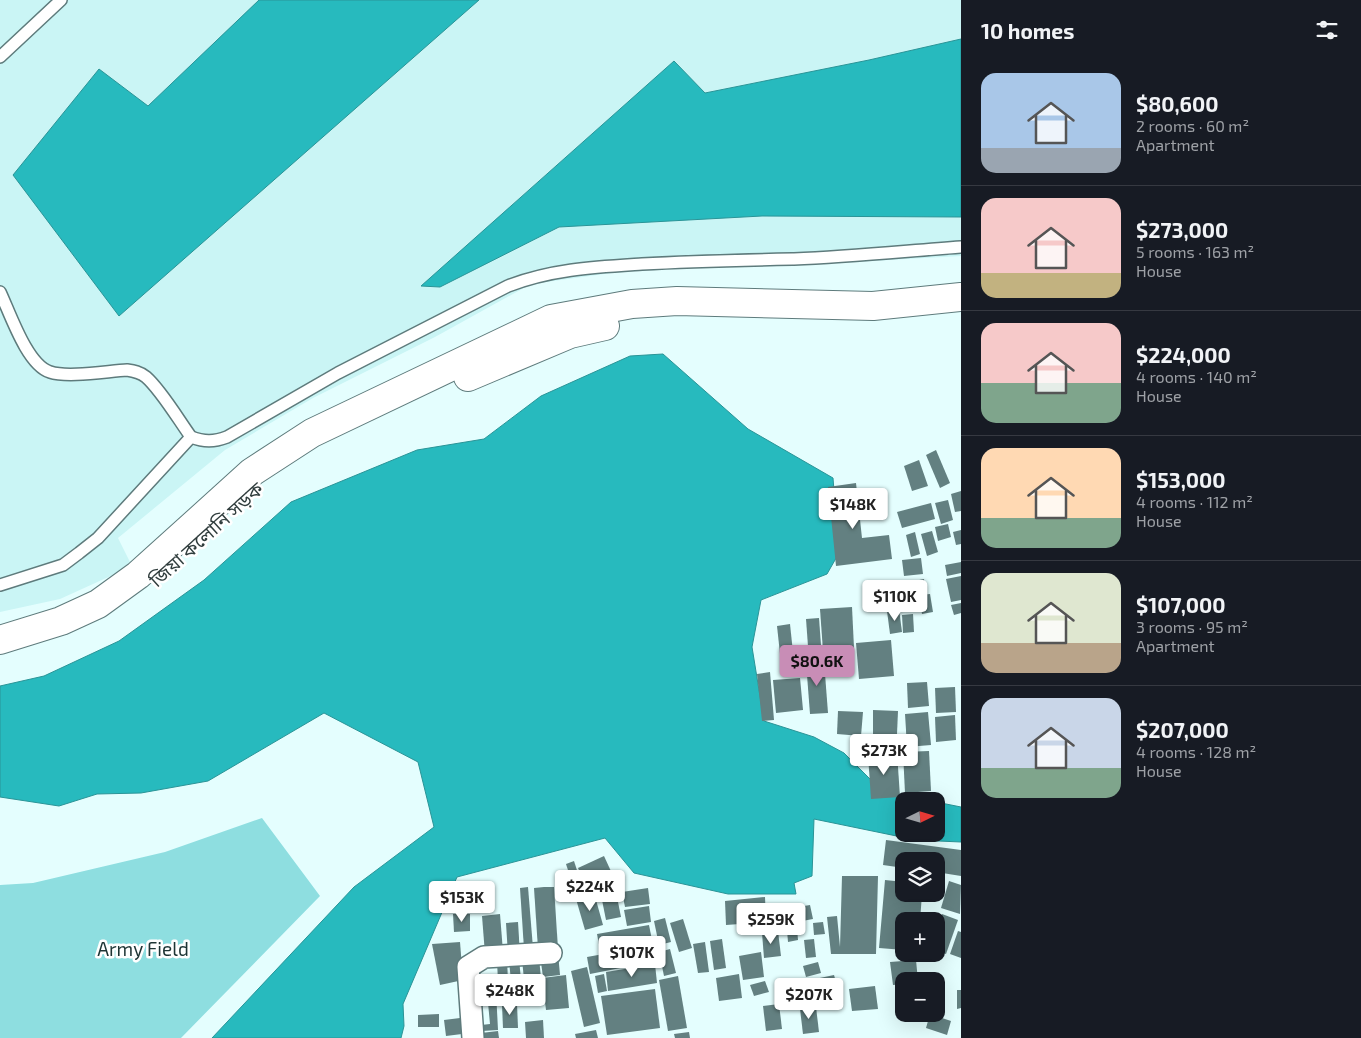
<!DOCTYPE html>
<html lang="en">
<head>
<meta charset="utf-8">
<style>
	body { margin:0; font-family:"Exo 2","Noto Sans Bengali",sans-serif; background:#242831; color:#f1f3f6; height:100vh; display:flex; flex-direction:column; font-size:19px; white-space:nowrap }
	* { box-sizing:border-box; margin:0 }
	p { font-size:16px; color:#9ea1a6 }
	.icon { flex:none; width:28px; height:28px; fill:none; stroke:currentColor; stroke-width:2; stroke-linecap:round; stroke-linejoin:round }
	.map { position:relative; flex:1; overflow:hidden }
	.drawer { display:flex; flex-direction:column; background:#171b24; width:400px }
	.drawer>* { flex:none }
	.needle { width:32px; rotate:85deg }
	.tools { position:absolute; left:895px; top:792px; display:grid; gap:10px }
	.tools a { display:grid; place-items:center; width:50px; height:50px; border-radius:10px; background:#171b24; box-shadow:0 5px 20px #0002; font-size:25px }
	.price { position:absolute; translate:-50% -42px; padding:0 11px; border-radius:5px; background:#fff; color:#222; font-size:16px; line-height:32px; filter:drop-shadow(0 1px 2px #0008) }
	.price::after { content:''; position:absolute; left:50%; top:30px; width:15px; height:11px; margin-left:-8px; background:inherit; clip-path:polygon(0 0,100% 0,50% 100%) }
	.price.selected { background:#c88db6; color:#111 }
	ul { padding:0; list-style:none }
	li { display:flex; align-items:center; gap:15px; height:125px; padding:0 20px }
	li+li { border-top:1px solid #363941 }
	li span { display:grid; place-items:center; flex:none; width:140px; height:100px; border-radius:15px; color:#555 }
	li>.icon { margin-inline-start:auto }
	span .icon { width:60px; height:60px; fill:#fffc; stroke-width:1 }
	li b { font-size:21px }
	h2 { display:flex; justify-content:space-between; align-items:center; height:60px; padding:0 20px; font-size:21px }
	main { display:flex; flex:1; min-height:0 }
	.map>svg:first-child { display:block }
</style>
</head>
<body>
<main>
<div class="map">
<svg width="961" height="1038" viewBox="0 0 961 1038">
	<rect width="100%" height="100%" fill="#e4fefe"/>
	<!-- built -->
	<polygon fill="#caf5f5" points="0,0 961,0 961,256 779,266 663,266 531,284 435,337 313,398 225,450 118,538 130,562 115,574 60,599 0,612"/>
	<!-- green -->
	<polygon fill="#8edee0" points="262,818 320,896 181,1038 0,1038 0,885 33,883 165,852"/>
	<!-- water -->
	<g fill="#27babe" stroke="#2a9497">
		<polygon points="259,0 479,0 119,316 13,175 99,69 148,106"/>
		<polygon points="961,39 961,217 762,216 559,227 440,287 421,286 674,61 705,93 869,60"/>
		<polygon points="663,354 748,429 833,478 839,553 827,574 761,600 752,647 764,721 814,737 844,753 882,791 935,801 904,801 904,834 936,834 936,802 961,807 961,842 916,840 814,819 812,876 794,883 796,894 728,894 634,873 605,838 457,877 403,1004 404,1026 401,1038 212,1038 354,887 434,827 418,762 324,713 208,781 141,793 97,794 59,806 0,797 0,686 44,676 119,641 204,580 291,502 417,450 484,439 541,396 630,356"/>
	</g>
	<!-- building -->
	<g fill="#638081">
		<polygon points="936,450 950,483 940,488 926,455"/>
		<polygon points="919,460 928,486 912,491 904,466"/>
		<polygon points="856,483 862,538 889,535 892,559 836,566 828,487"/>
		<polygon points="961,491 961,511 955,512 951,494"/>
		<polygon points="948,500 953,520 941,524 935,503"/>
		<polygon points="931,503 935,519 902,528 897,512"/>
		<polygon points="948,524 951,537 938,541 935,527"/>
		<polygon points="961,530 961,544 956,545 953,532"/>
		<polygon points="932,531 938,552 927,556 921,534"/>
		<polygon points="915,532 920,554 911,557 906,535"/>
		<polygon points="921,558 923,574 904,576 902,560"/>
		<polygon points="961,562 961,573 947,576 945,565"/>
		<polygon points="961,576 961,600 951,602 946,579"/>
		<polygon points="924,579 926,591 902,595 900,584"/>
		<polygon points="930,594 933,612 922,614 919,595"/>
		<polygon points="961,603 961,613 954,615 951,605"/>
		<polygon points="852,607 854,648 823,651 820,609"/>
		<polygon points="899,609 902,632 890,634 887,611"/>
		<polygon points="913,614 914,632 903,633 902,615"/>
		<polygon points="819,618 822,659 809,660 806,619"/>
		<polygon points="790,624 794,662 781,663 777,626"/>
		<polygon points="891,640 894,676 859,679 856,643"/>
		<polygon points="824,661 828,713 810,714 806,662"/>
		<polygon points="770,672 774,720 762,721 757,674"/>
		<polygon points="800,678 803,710 776,713 773,680"/>
		<polygon points="927,682 929,706 908,708 907,683"/>
		<polygon points="955,687 956,712 936,713 935,688"/>
		<polygon points="873,710 898,711 897,734 873,734"/>
		<polygon points="838,711 863,712 861,736 837,734"/>
		<polygon points="928,712 931,745 907,747 905,714"/>
		<polygon points="955,715 956,740 936,742 935,717"/>
		<polygon points="929,751 931,791 905,793 903,752"/>
		<polygon points="897,752 900,797 871,799 868,755"/>
		<polygon points="886,840 961,850 961,876 936,872 936,861 904,861 904,868 883,865"/>
		<polygon points="604,856 615,880 589,892 578,868"/>
		<polygon points="574,861 583,889 575,892 566,864"/>
		<polygon points="842,876 878,876 876,954 831,954 827,917 837,916 840,947"/>
		<polygon points="885,880 904,882 904,894 922,894 920,921 904,921 904,950 879,948"/>
		<polygon points="949,881 961,885 960,914 941,908"/>
		<polygon points="528,887 533,948 524,949 520,888"/>
		<polygon points="544,887 554,887 558,949 538,949 534,888"/>
		<polygon points="648,888 650,904 625,907 622,892"/>
		<polygon points="616,892 621,917 606,920 601,895"/>
		<polygon points="594,893 603,925 585,930 576,899"/>
		<polygon points="765,897 766,922 726,925 725,901"/>
		<polygon points="810,905 813,919 786,924 785,917 794,916 792,908"/>
		<polygon points="649,906 651,922 627,926 624,910"/>
		<polygon points="453,914 470,914 470,931 454,932"/>
		<polygon points="500,914 503,952 485,954 482,916"/>
		<polygon points="942,914 958,920 946,954 936,951 936,929"/>
		<polygon points="665,918 671,942 659,945 654,921"/>
		<polygon points="683,919 692,948 679,952 670,923"/>
		<polygon points="518,922 520,955 508,955 506,923"/>
		<polygon points="823,922 825,934 814,935 813,923"/>
		<polygon points="649,925 652,940 600,950 597,934"/>
		<polygon points="797,928 798,940 788,942 787,930"/>
		<polygon points="778,931 781,956 764,958 762,933"/>
		<polygon points="958,931 961,932 961,958 950,954"/>
		<polygon points="722,939 726,968 714,970 710,941"/>
		<polygon points="814,939 816,957 806,958 804,940"/>
		<polygon points="460,942 463,980 440,985 432,944"/>
		<polygon points="705,942 709,972 698,973 693,944"/>
		<polygon points="653,945 656,961 590,974 587,957"/>
		<polygon points="670,949 676,973 664,976 659,952"/>
		<polygon points="761,952 764,977 743,980 739,956"/>
		<polygon points="558,953 560,975 543,977 540,955"/>
		<polygon points="539,958 542,988 525,990 522,959"/>
		<polygon points="519,959 522,990 512,991 509,961"/>
		<polygon points="507,960 509,1001 499,1002 497,961"/>
		<polygon points="916,960 918,981 904,981 904,984 893,985 890,962"/>
		<polygon points="818,962 821,973 806,977 803,966"/>
		<polygon points="655,964 657,983 608,991 606,972"/>
		<polygon points="587,967 600,1023 584,1027 571,971"/>
		<polygon points="604,974 607,991 598,993 595,976"/>
		<polygon points="739,974 742,998 719,1001 716,978"/>
		<polygon points="566,975 569,1008 546,1010 542,978"/>
		<polygon points="834,975 836,982 816,986 815,979"/>
		<polygon points="678,976 687,1028 668,1031 659,980"/>
		<polygon points="765,981 769,992 754,996 750,985"/>
		<polygon points="875,986 878,1009 852,1011 849,989"/>
		<polygon points="655,989 660,1028 607,1035 601,996"/>
		<polygon points="957,990 961,990 961,1008 957,1009"/>
		<polygon points="496,991 498,1030 482,1031 481,1025 490,1024 487,992"/>
		<polygon points="517,1004 518,1028 503,1028 502,1005"/>
		<polygon points="779,1004 782,1029 766,1031 763,1006"/>
		<polygon points="816,1007 819,1032 803,1034 800,1009"/>
		<polygon points="439,1014 439,1027 418,1027 418,1015"/>
		<polygon points="930,1014 951,1021 947,1035 926,1028"/>
		<polygon points="468,1017 470,1033 446,1036 444,1020"/>
		<polygon points="543,1020 544,1038 526,1038 525,1022"/>
		<polygon points="596,1030 598,1038 576,1038 575,1034"/>
		<polygon points="498,1031 499,1038 481,1038 481,1033"/>
		<polygon points="689,1032 690,1038 675,1038 674,1034"/>
	</g>
	<g fill="none" stroke-linecap="round" stroke-linejoin="round">
		<!-- service casing -->
		<g stroke="#5e7b7c" stroke-width="14">
			<g id="service">
				<polyline points="0,57 61,0"/>
				<path d="M0 292C10 313 27 365 50 372 68 378 108 371 127 370 134 371 140 372 146 377 161 390 178 419 191 437 204 442 214 442 227 437L338 373 508 286C552 269 596 267 642 264 693 261 744 260 794 259 850 257 906 251 961 247"/>
				<polyline points="0,585 63,565 79,553 98,538 191,437"/>
			</g>
		</g>
		<!-- minor casing -->
		<g stroke="#5e7b7c" stroke-width="24">
			<polyline id="minor" points="473,1038 468,967 484,957 551,953"/>
		</g>
		<!-- secondary casing -->
		<g stroke="#5e7b7c" stroke-width="30">
			<g id="secondary">
				<polyline points="468,377 570,334 605,326"/>
				<polyline points="0,640 61,621 98,604 138,575 252,472 312,433 551,319 632,304 677,301 873,306 961,297"/>
			</g>
		</g>
		<!-- service -->
		<use href="#service" stroke="#fff" stroke-width="11"/>
		<!-- minor -->
		<use href="#minor" stroke="#fff" stroke-width="21"/>
		<!-- secondary -->
		<use href="#secondary" stroke="#fff" stroke-width="28"/>
	</g>
	<g text-anchor="middle" dominant-baseline="central" stroke-width="5" stroke-linejoin="round" paint-order="stroke">
		<!-- street labels -->
		<g font-size="19" fill="#303d3d" stroke="#fff">
			<text transform="translate(206 534) rotate(-42)">জিয়া কলোনি সড়ক</text>
		</g>
		<!-- park labels -->
		<g font-size="19" fill="#1e3535" stroke="#fff">
			<text x="143" y="948">Army Field</text>
		</g>
	</g>
</svg>
<div class="tools">
<a><svg class="needle" viewBox="-14 -14 28 28"><path d="M0-13l5 13h-10z" fill="#e53935"/><path d="M0 13l5-13h-10z" fill="#9ea1a6"/></svg></a>
<a><svg class="icon" aria-label="layers" viewBox="0 0 24 24"><path d="M12 4l9 5-9 5-9-5zM3 14l9 5 9-5"/></svg></a>
<a>+</a>
<a>−</a>
</div>
<b class="price" style="left:853px;top:530px">$148K</b>
<b class="price" style="left:895px;top:622px">$110K</b>
<b class="price selected" style="left:817px;top:687px">$80.6K</b>
<b class="price" style="left:884px;top:776px">$273K</b>
<b class="price" style="left:590px;top:912px">$224K</b>
<b class="price" style="left:462px;top:923px">$153K</b>
<b class="price" style="left:771px;top:945px">$259K</b>
<b class="price" style="left:632px;top:978px">$107K</b>
<b class="price" style="left:510px;top:1016px">$248K</b>
<b class="price" style="left:809px;top:1020px">$207K</b>
</div>
<section class="drawer">
<h2>10 homes<svg class="icon" aria-label="filters" viewBox="0 0 24 24"><path d="M4 7h16M4 17h16"/><circle cx="9" cy="7" r="2"/><circle cx="15" cy="17" r="2"/></svg></h2>
<ul>
<li><span style="background:linear-gradient(#a9c7e8 75%,#9aa5b1 0)"><svg class="icon" aria-label="home" viewBox="0 0 24 24"><path d="M3 11l9-7 9 7M6 9v11h12V9"/></svg></span><div><b>$80,600</b><p>2 rooms · 60 m²</p><p>Apartment</p></div></li>
<li><span style="background:linear-gradient(#f6c9c9 75%,#c2b280 0)"><svg class="icon" aria-label="home" viewBox="0 0 24 24"><path d="M3 11l9-7 9 7M6 9v11h12V9"/></svg></span><div><b>$273,000</b><p>5 rooms · 163 m²</p><p>House</p></div></li>
<li><span style="background:linear-gradient(#f6c9c9 60%,#7fa58c 0)"><svg class="icon" aria-label="home" viewBox="0 0 24 24"><path d="M3 11l9-7 9 7M6 9v11h12V9"/></svg></span><div><b>$224,000</b><p>4 rooms · 140 m²</p><p>House</p></div></li>
<li><span style="background:linear-gradient(#ffd9b3 70%,#7fa58c 0)"><svg class="icon" aria-label="home" viewBox="0 0 24 24"><path d="M3 11l9-7 9 7M6 9v11h12V9"/></svg></span><div><b>$153,000</b><p>4 rooms · 112 m²</p><p>House</p></div></li>
<li><span style="background:linear-gradient(#dfe7d0 70%,#b9a48a 0)"><svg class="icon" aria-label="home" viewBox="0 0 24 24"><path d="M3 11l9-7 9 7M6 9v11h12V9"/></svg></span><div><b>$107,000</b><p>3 rooms · 95 m²</p><p>Apartment</p></div></li>
<li><span style="background:linear-gradient(#c9d6e8 70%,#7fa58c 0)"><svg class="icon" aria-label="home" viewBox="0 0 24 24"><path d="M3 11l9-7 9 7M6 9v11h12V9"/></svg></span><div><b>$207,000</b><p>4 rooms · 128 m²</p><p>House</p></div></li>
</ul>
</section>
</main>
</body>
</html>
